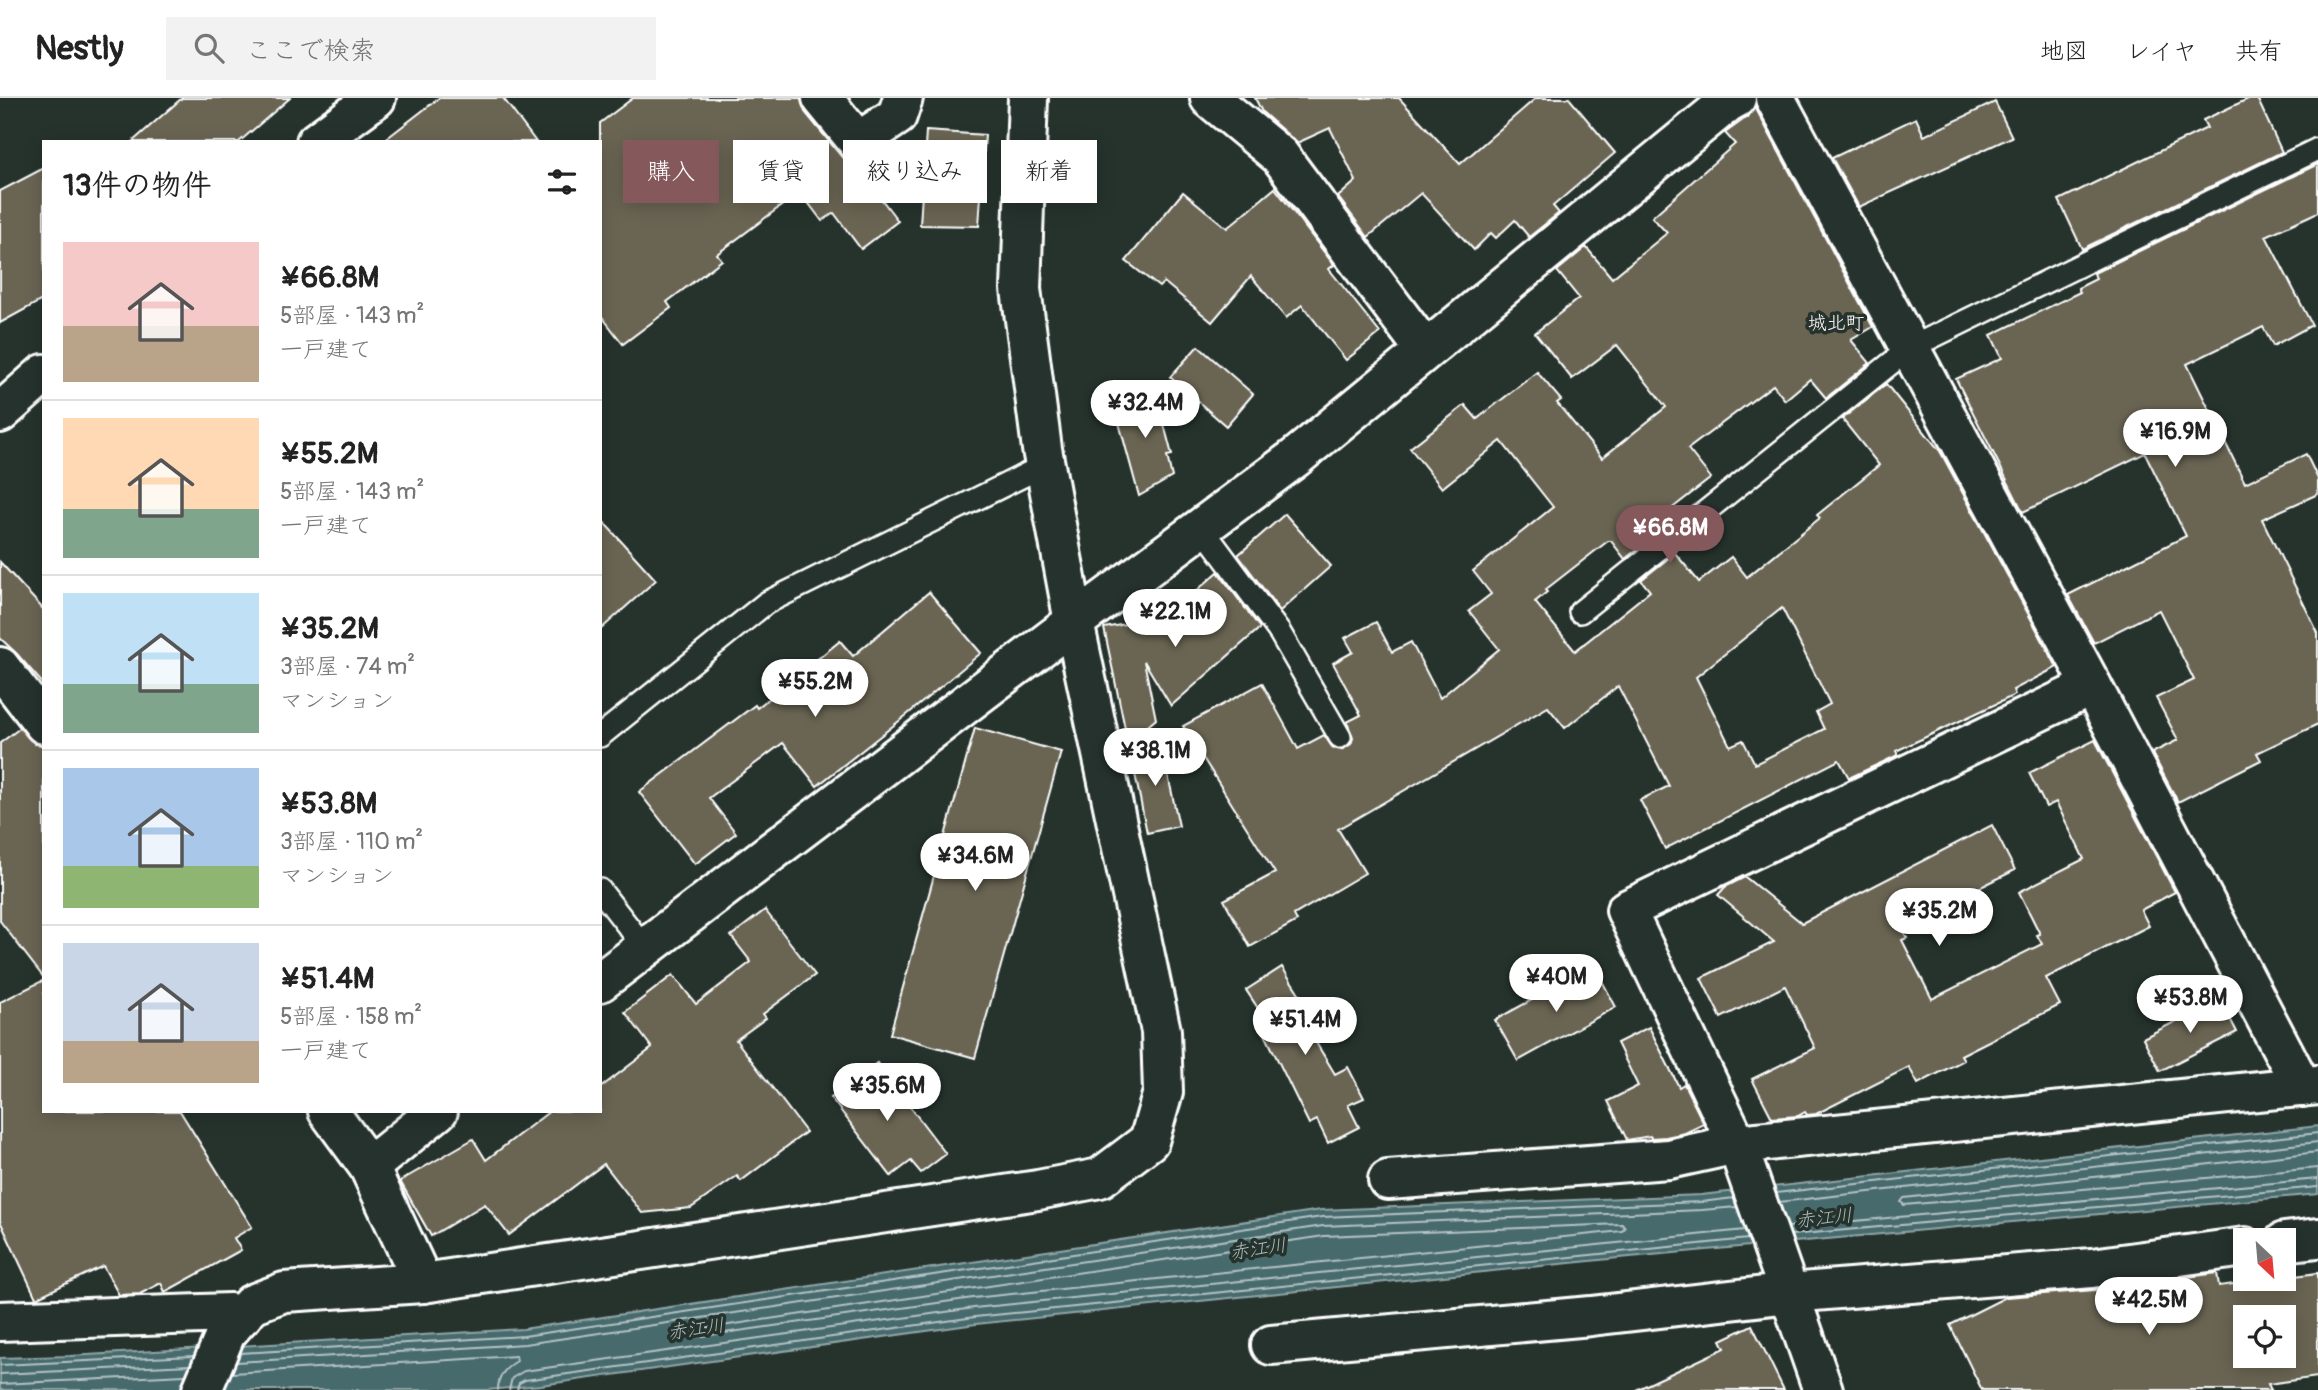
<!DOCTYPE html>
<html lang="ja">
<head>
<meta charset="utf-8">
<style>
	body { margin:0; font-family:Pangolin,"Klee One",sans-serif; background:#f2f2f2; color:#222; height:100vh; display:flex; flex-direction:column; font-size:26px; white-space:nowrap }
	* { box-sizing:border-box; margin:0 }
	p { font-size:23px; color:#767676 }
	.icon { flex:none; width:38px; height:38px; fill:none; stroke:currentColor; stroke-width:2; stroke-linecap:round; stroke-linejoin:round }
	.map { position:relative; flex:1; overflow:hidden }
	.side { position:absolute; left:42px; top:42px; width:560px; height:973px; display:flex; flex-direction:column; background:#fff; border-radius:0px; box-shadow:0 4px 18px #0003 }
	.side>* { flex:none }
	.hud { position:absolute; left:623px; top:42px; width:665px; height:63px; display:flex; gap:14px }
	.needle { width:46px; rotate:154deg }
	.buttons { position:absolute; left:2233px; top:1130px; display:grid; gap:14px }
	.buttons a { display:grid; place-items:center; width:63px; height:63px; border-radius:0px; background:#fff; box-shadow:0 4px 18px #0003; font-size:35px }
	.price { position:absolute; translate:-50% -60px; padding:0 16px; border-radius:24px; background:#fff; color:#222; font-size:23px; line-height:46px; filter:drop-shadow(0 2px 4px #0008) }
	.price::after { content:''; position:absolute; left:50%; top:42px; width:21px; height:16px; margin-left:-10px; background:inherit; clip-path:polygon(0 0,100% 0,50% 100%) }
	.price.on { background:#85585c; color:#fff }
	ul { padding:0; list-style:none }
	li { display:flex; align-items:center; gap:21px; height:175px; padding:0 21px }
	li+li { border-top:2px solid #e0e0e0 }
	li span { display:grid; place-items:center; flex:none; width:196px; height:140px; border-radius:0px; color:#555 }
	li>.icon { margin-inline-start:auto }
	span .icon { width:84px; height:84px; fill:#fffc; stroke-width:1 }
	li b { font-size:30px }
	h2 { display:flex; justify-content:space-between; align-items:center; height:84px; padding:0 21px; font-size:30px }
	.pill { padding:0 24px; border-radius:0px; background:#fff; box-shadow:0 4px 18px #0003; font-size:24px; line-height:63px }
	.pill.on { background:#85585c; color:#fff }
	header { display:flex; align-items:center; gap:42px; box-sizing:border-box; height:98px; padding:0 35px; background:#fff; border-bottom:2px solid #e0e0e0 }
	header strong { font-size:33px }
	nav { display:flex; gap:38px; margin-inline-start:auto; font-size:24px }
	.search { width:490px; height:63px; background:#f2f2f2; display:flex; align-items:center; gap:18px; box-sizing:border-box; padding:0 24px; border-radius:0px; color:#767676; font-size:26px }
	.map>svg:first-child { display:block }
</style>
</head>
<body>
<header>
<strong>Nestly</strong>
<div class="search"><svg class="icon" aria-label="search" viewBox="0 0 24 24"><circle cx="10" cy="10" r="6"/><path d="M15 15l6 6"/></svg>ここで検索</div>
<nav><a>地図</a><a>レイヤ</a><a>共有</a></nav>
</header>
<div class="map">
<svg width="2318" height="1292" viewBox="0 0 2318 1292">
	<rect width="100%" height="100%" fill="#26332d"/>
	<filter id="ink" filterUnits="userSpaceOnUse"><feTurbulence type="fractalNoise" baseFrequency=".0143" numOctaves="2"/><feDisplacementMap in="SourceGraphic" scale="14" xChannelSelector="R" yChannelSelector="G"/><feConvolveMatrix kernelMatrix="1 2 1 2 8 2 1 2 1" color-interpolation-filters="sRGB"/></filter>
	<g filter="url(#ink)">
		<!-- water -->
		<polygon fill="#476a6d" stroke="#91a6a7" stroke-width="2" points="2318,1028 2318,1096 1619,1160 976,1226 541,1287 487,1292 0,1292 0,1260 70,1258 523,1231 1321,1112 1701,1097"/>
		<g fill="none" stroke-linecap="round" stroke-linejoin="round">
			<!-- shore -->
			<g stroke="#b5c3c5" stroke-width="2">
				<polyline points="2318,1054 1904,1100 1901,1104 1904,1107 2318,1070"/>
				<polyline points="1776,1095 2318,1035"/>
				<polyline points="1779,1104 2318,1044"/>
				<polygon points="1622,1126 1625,1130 1622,1133 973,1200 696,1239 692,1236 695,1232 1324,1138"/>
				<polyline points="1788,1129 2318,1081"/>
				<polyline points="1791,1137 2318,1089"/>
				<polyline points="240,1255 524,1238 1322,1119 1701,1104 1734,1100"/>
				<polyline points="237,1264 525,1246 1323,1128 1702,1112 1737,1109"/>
				<polyline points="0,1267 194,1258"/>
				<path d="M232 1275 516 1258 517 1263C505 1270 498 1278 498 1292"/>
				<polyline points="0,1276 190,1267"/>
				<polyline points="0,1286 185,1277"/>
				<polyline points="509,1292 512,1280 524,1273 974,1210 1745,1132"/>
				<polyline points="517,1292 519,1285 525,1282 975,1219 1748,1141"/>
			</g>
		</g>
		<!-- building -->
		<g fill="#6a6552" stroke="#fff" stroke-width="2" fill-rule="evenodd">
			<polygon points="182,0 290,0 239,44 132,44"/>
			<polygon points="439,0 503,0 536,44 382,44"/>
			<polygon points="633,0 801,0 805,14 841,58 857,69 898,123 861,151 834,115 822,123 800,94 717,156 722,162 667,204 671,210 623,246 600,216 600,25"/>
			<polygon points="1255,0 1399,0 1460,66 1536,0 1569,0 1615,55 1553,108 1559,115 1529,139 1515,122 1496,140 1491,135 1474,152 1421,95 1368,139 1338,99 1356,83 1330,30 1297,45 1262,14"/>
			<polygon points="2250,0 2257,0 2282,54 2082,151 2059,102 2207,30 2203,22"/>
			<polygon points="1995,4 2012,39 1859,109 1832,60 1916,20 1924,38"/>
			<path d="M1755 9 1873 229 1851 242 1870 265 1826 300 1810 281 1785 302 1773 287 1688 351 1711 380 1652 426 1659 434 1625 461 1611 443H1608L1545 492 1547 494 1535 504 1575 553 1650 493 1641 482 1675 455 1699 484 1731 459 1747 479 1820 420 1817 417 1879 367 1842 321 1886 286 1940 353 2057 569 2013 592 2015 597 1896 653 1898 657 1849 680 1839 662 1665 751 1640 702 1669 688 1618 588 1565 630 1548 609 1338 731 1365 775 1294 817 1297 823 1250 849 1224 802 1275 775 1183 628 1262 585 1298 651 1324 637 1333 650 1341 652 1351 646 1353 640 1347 624 1361 617 1333 565 1353 554 1345 540 1376 524 1392 554 1411 544 1440 600 1499 551 1469 513 1491 496 1473 473 1553 409 1501 343 1442 390 1410 350 1465 307 1477 321 1537 274 1561 302 1557 305 1602 360 1666 309 1617 247 1572 281 1535 235 1579 200 1557 173 1586 149 1612 180 1667 135 1652 119 1735 46 1725 35 1747 19ZM1782 510 1830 606 1816 614 1824 631 1755 666 1743 642 1730 648 1696 579Z"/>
			<polygon points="926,33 985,37 979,128 920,127"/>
			<polygon points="2318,66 2318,114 2266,138 2312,227 2273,248 2263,229 2187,266 2245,385 2306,356 2318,381 2318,396 2262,421 2318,535 2318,626 2257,655 2261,662 2178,704 2152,655 2178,642 2156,600 2194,582 2159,512 2094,545 2068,497 2186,438 2145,355 2023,414 1956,281 2002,260 1991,237 2080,194 2078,190 2096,181 2094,175"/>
			<polygon points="44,70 44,201 0,225 0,93"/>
			<polygon points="1275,90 1334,167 1329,171 1380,235 1346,262 1302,207 1286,220 1251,178 1212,224 1164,184 1159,189 1126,163 1183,94 1227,130"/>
			<polygon points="1198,248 1253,296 1226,328 1170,279"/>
			<polygon points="1155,292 1172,357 1167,358 1172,379 1139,398 1113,303"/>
			<polygon points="1285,416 1331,468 1280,513 1238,457"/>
			<polygon points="600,420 656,482 600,532"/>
			<polygon points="0,464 44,512 44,587 17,556 0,540"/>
			<polygon points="1218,474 1260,530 1171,608 1144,563 1156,621 1128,645 1104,530 1148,522 1195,498 1194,495"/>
			<polygon points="929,494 981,555 908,616 817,688 783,645 709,700 736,735 695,766 639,694 755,607 757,610 840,543 853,558"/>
			<polygon points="20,630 35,646 44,647 44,880 0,823 0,645"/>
			<polygon points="975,630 1061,654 975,960 890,936"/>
			<polygon points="1160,640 1179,728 1147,735 1131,656"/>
			<polygon points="2095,642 2175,794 2141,812 2149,828 2046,880 2060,907 1961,957 1964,962 1918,986 1909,969 1816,1016 1807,1017 1805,1014 1798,1018 1772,1020 1752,981 1815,950 1785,888 1721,920 1701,880 1774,844 1718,797 1725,789 1745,779 1802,825 1992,727 2015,772 1901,829 1907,840 1902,842 1932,901 2042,846 2037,837 2040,836 2019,794 2084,761 2056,704 2046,709 2029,675"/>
			<polygon points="765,812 815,877 763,916 766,920 736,942 806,1034 741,1083 737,1078 691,1110 642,1115 604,1066 509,1137 485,1106 431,1138 400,1083 473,1041 486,1062 550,1013 600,1013 600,990 652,950 625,914 673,877 696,906 751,864 731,838"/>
			<polygon points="1594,868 1616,909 1518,963 1495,922"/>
			<polygon points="1282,869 1313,917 1303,923 1335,976 1348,969 1364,1000 1348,1007 1359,1029 1328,1045 1317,1022 1309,1026 1261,928 1267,924 1246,892"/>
			<polygon points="44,882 44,1013 180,1013 252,1129 234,1140 241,1152 165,1194 161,1185 140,1196 119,1197 103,1168 36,1200 0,1123 0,904"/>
			<polygon points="2220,901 2237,934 2160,973 2143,940"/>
			<polygon points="1649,929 1679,989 1684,986 1704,1026 1685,1035 1666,1039 1651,1040 1650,1038 1627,1042 1608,1003 1638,988 1617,945"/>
			<polygon points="877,965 946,1056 921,1075 911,1063 891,1078 831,1000"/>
			<path d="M2217 1175 2219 1188 2318 1175V1279L2268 1286 2271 1292H1982L1950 1227 2006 1199 2095 1192ZM2245 1220H2284V1258H2245Z"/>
			<polygon points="1752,1227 1784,1292 1636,1292 1725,1250 1721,1242"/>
		</g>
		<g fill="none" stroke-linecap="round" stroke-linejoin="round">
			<!-- service casing -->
			<g stroke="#fff" stroke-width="26">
				<g id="service">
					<polyline points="1202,430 1280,535 1340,639"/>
					<polyline points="1580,514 1910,250 2318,51"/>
					<polyline points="600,638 766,505 1045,367"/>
					<polyline points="600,792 645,850"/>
				</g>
			</g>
			<!-- minor casing -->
			<g stroke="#fff" stroke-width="44">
				<g id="minor">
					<polyline points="822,0 858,44 897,18 903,0"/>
					<polyline points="1210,0 1280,58 1425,252"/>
					<polyline points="1775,0 2092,588 2302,989"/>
					<polyline points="316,44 376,0"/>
					<polyline points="0,315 44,276"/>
					<polyline points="0,569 44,626"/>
					<polyline points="600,884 1074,524 1295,360 1727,5 1736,0"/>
					<polyline points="328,1013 369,1069 423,1185"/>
					<polyline points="369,1069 438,1013"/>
					<polyline points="1388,1082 1669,1061 1737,1046 2318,987"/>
					<polyline points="2284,1144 2318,1140"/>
					<polyline points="0,1223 230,1215 243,1217"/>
					<polyline points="1271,1247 1591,1218 1790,1195 2092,1170 2245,1149"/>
					<polyline points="202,1292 226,1235 252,1206 284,1194 423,1185 1038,1092 1100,1080 1149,1043 1163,994 1161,933 1074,524 1042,351 1021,191 1028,0"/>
					<polyline points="1823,1292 1737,1046 1626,812 2092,588"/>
				</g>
			</g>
			<!-- service -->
			<use href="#service" stroke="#26332d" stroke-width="21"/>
			<!-- minor -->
			<use href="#minor" stroke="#26332d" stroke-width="38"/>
		</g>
	</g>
	<g text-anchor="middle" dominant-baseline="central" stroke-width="7" stroke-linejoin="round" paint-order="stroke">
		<!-- neighbourhood labels -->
		<g font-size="19" fill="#fff" stroke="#26332d">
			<text x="1836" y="225">城北町</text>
		</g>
		<!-- water labels -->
		<g font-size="19" font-style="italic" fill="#acbcbd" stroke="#26332d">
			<text transform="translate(1824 1120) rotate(-6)">赤江川</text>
			<text transform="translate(1258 1151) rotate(-8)">赤江川</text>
			<text transform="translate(696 1231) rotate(-8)">赤江川</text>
		</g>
	</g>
</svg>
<div class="buttons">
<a><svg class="needle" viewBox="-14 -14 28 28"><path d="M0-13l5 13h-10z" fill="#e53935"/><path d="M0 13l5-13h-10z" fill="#767676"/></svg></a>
<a><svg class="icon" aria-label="locate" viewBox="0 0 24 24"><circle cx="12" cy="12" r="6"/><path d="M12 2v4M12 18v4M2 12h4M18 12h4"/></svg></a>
</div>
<b class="price" style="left:1145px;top:342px">¥32.4M</b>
<b class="price" style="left:2175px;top:371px">¥16.9M</b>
<b class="price on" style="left:1670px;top:467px">¥66.8M</b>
<b class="price" style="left:1175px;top:551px">¥22.1M</b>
<b class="price" style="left:815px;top:621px">¥55.2M</b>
<b class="price" style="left:1155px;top:690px">¥38.1M</b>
<b class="price" style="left:975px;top:795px">¥34.6M</b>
<b class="price" style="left:1939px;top:850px">¥35.2M</b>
<b class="price" style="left:1556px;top:916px">¥40M</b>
<b class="price" style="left:2190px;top:937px">¥53.8M</b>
<b class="price" style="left:1305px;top:959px">¥51.4M</b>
<b class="price" style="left:887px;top:1025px">¥35.6M</b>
<b class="price" style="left:2149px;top:1239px">¥42.5M</b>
<div class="hud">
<a class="pill on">購入</a>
<a class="pill">賃貸</a>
<a class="pill">絞り込み</a>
<a class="pill">新着</a>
</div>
<section class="side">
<h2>13件の物件<svg class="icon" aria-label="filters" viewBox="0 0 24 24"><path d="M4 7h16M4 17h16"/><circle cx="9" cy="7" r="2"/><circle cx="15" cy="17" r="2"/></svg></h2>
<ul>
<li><span style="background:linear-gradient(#f6c9c9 60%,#b9a48a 0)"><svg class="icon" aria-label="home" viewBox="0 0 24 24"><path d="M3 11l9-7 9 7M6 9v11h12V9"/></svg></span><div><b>¥66.8M</b><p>5部屋 · 143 m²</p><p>一戸建て</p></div></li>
<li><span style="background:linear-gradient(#ffd9b3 65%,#7fa58c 0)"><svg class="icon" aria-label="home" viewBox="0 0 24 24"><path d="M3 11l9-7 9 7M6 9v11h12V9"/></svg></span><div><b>¥55.2M</b><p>5部屋 · 143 m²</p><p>一戸建て</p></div></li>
<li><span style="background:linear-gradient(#bfe0f5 65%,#7fa58c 0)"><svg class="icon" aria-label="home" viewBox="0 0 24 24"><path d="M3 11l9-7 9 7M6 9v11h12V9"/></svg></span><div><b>¥35.2M</b><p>3部屋 · 74 m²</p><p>マンション</p></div></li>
<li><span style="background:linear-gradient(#a9c7e8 70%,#8fb573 0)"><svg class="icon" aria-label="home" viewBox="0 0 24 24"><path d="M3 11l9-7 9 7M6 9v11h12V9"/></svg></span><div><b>¥53.8M</b><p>3部屋 · 110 m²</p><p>マンション</p></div></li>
<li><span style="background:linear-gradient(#c9d6e8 70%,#b9a48a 0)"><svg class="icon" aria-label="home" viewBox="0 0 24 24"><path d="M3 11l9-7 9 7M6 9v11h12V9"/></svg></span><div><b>¥51.4M</b><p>5部屋 · 158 m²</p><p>一戸建て</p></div></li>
</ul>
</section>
</div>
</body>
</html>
